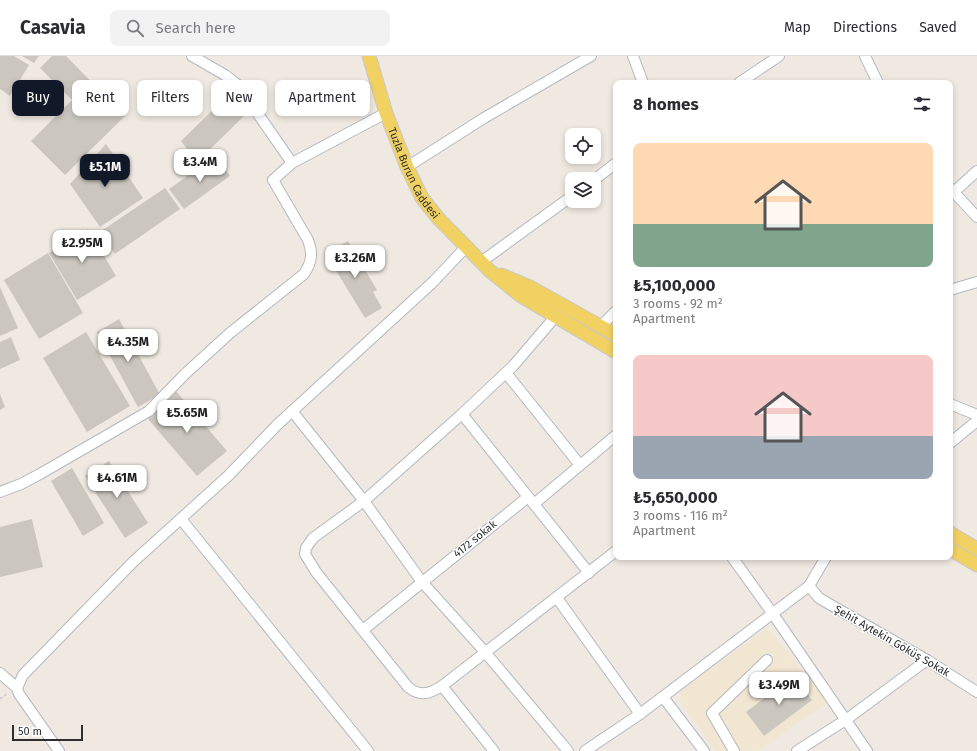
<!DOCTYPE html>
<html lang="en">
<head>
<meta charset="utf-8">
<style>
	body { margin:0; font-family:"Fira Sans",sans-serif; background:#f2f2f3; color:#2b2b33; height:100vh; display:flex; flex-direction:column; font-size:15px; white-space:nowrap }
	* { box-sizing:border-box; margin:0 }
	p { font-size:13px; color:#7c7c81 }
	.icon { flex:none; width:22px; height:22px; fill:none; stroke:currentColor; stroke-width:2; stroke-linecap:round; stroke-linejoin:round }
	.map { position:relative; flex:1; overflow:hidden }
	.sheet { position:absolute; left:613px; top:24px; width:340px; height:480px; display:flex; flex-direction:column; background:#fff; border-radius:8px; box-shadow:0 2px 6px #0003 }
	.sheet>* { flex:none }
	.top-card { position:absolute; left:12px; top:24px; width:380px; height:36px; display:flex; gap:8px }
	.controls { position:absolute; left:565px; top:72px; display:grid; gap:8px }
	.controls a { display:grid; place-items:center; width:36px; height:36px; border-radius:8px; background:#fff; box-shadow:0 2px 6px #0003; font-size:20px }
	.scale { position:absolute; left:12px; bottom:10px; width:71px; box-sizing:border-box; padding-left:4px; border:2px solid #2e2e2e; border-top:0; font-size:11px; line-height:14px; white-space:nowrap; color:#2e2e2e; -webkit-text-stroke:3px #fff; paint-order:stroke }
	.price { position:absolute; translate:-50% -34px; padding:0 9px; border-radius:8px; background:#fff; color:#222; font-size:13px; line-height:26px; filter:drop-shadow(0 1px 2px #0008) }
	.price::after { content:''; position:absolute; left:50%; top:24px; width:12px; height:9px; margin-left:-6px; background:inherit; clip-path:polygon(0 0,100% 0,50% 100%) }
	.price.on { background:#111827; color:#fff }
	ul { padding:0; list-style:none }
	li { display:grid; align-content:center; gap:8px; height:212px; padding:0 20px }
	li span { display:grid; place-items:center; height:124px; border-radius:8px; color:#555 }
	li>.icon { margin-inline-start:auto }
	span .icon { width:72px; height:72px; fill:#fffc; stroke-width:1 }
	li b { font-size:17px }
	h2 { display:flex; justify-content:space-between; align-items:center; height:48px; padding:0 20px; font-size:17px }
	.tag { padding:0 14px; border-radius:8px; background:#fff; box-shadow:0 2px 6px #0003; font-size:14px; line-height:36px }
	.tag.on { background:#111827; color:#fff }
	header { display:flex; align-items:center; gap:24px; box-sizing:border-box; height:56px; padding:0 20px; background:#fff; border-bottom:1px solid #e1e1e2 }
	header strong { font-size:19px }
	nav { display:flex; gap:22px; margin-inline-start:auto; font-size:14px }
	.search { width:280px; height:36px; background:#f2f2f3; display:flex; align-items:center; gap:10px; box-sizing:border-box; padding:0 14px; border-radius:8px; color:#7c7c81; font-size:15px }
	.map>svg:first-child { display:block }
</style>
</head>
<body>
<header>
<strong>Casavia</strong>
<div class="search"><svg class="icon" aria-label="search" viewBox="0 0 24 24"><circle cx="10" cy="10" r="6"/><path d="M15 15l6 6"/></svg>Search here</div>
<nav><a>Map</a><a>Directions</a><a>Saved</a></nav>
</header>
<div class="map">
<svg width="977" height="695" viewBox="0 0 977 695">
	<rect width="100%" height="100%" fill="#efe9e1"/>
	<!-- education -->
	<polygon fill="#f0e6d1" points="767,572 828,646 758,695 715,695 680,645 680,635"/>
	<!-- building -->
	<g fill="#cbc7bf">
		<polygon points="0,0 14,0 29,9 10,40 0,33"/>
		<polygon points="22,0 39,0 34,7"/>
		<polygon points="52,0 66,0 125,60 65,119 31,85 72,44 40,12"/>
		<polygon points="232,35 247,57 197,106 181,85"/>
		<polygon points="106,88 143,142 100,171 70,128"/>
		<polygon points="216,100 230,120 184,153 169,133"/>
		<polygon points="165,132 180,153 115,198 100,176"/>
		<polygon points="88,173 116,220 77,244 49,197"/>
		<polygon points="348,185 377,234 373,236 382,252 365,262 326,198"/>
		<polygon points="48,197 83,257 39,283 4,224"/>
		<polygon points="0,231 18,272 0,280"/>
		<polygon points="119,263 159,337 154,342 138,351 97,276"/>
		<polygon points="86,276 130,350 87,376 43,302"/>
		<polygon points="11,281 20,304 0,313 0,286"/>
		<polygon points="175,334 227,395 197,420 148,363"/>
		<polygon points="0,338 5,351 0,354"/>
		<polygon points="109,405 148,467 125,482 85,420"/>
		<polygon points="72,412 104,467 83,480 51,425"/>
		<polygon points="32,463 43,511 0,521 0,471"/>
		<polygon points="794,620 812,644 764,680 746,656"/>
	</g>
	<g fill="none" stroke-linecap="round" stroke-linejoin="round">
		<!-- minor casing -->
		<g stroke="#b4b7c1" stroke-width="12">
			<g id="minor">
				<polyline points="192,0 225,19 238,29 292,107"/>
				<polyline points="633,0 643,27"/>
				<polyline points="865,0 878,27"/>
				<polyline points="739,27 779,0"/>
				<polyline points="407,111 484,62 591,0"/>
				<polyline points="594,124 616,107"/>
				<polyline points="950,132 977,161"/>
				<polyline points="954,136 977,115"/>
				<polyline points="481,206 572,140"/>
				<polyline points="950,234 977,226"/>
				<path d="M555 261 513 310 462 358 364 445 313 482 306 492 305 498 316 516 408 631C420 641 429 638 442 630L616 495"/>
				<polyline points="601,270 616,255"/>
				<polyline points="506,317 580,409"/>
				<polyline points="950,348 977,359"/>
				<polyline points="292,355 364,445 422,526 485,596 568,695"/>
				<polyline points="462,358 589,517"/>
				<polyline points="950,387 977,365"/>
				<path d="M0 436 21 428 40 418 149 355 185 318 230 277 304 218C312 206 313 197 308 184L273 124 292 107 386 57"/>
				<polyline points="534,448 616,379"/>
				<polyline points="181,463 368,695"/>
				<polyline points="732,501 773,558 867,695"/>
				<polyline points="809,530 819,542 831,549 927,604 977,636"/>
				<polyline points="557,542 640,658"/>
				<polyline points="363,574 528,441"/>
				<polyline points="0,617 17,632"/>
				<polyline points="442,630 494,695"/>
				<polyline points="663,641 704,695"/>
				<polyline points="59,695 19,638 17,632 23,619 133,506 229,419 277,369 433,226 466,191"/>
				<polyline points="585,695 640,658 809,530 826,501"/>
				<polyline points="734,695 712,657 767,604"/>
				<polyline points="797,695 847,663 927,604"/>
			</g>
		</g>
		<!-- major casing -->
		<g stroke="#c9c9c9" stroke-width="15">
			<g id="major">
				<path id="s1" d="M369 0 386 57 407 111 422 142 438 162 490 215 521 240 616 296"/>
				<polyline points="501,219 530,231 616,279"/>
				<polyline points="950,477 977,493"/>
				<polyline points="950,493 977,509"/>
			</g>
		</g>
		<!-- path -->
		<polyline stroke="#c9c9c9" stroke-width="1.5" stroke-dasharray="3 2" stroke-linecap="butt" points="0,643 8,637"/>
		<!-- minor -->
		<use href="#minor" stroke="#fff" stroke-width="10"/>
		<!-- major -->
		<use href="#major" stroke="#f2d163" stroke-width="13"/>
	</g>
	<g text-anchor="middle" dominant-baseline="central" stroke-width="3" stroke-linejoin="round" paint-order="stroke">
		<!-- street labels -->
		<g font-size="11" fill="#2e2e2e" stroke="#fff">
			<text stroke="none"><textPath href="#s1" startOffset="126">Tuzla Burun Caddesi</textPath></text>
			<text transform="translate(475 483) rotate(-39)">4172 sokak</text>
			<text transform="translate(892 585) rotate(30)">Şehit Aytekin Göküş Sokak</text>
		</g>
	</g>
</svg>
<div class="controls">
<a><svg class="icon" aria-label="locate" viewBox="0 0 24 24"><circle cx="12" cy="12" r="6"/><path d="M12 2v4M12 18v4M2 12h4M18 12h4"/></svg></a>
<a><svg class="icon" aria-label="layers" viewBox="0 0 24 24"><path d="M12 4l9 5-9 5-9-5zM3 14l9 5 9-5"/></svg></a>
</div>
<div class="scale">50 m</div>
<b class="price" style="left:200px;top:127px">₺3.4M</b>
<b class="price on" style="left:105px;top:132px">₺5.1M</b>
<b class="price" style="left:82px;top:208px">₺2.95M</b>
<b class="price" style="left:355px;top:223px">₺3.26M</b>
<b class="price" style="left:128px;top:307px">₺4.35M</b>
<b class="price" style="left:187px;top:378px">₺5.65M</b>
<b class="price" style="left:117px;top:443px">₺4.61M</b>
<b class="price" style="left:779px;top:650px">₺3.49M</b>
<div class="top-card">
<a class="tag on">Buy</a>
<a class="tag">Rent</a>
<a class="tag">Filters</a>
<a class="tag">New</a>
<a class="tag">Apartment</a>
</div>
<section class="sheet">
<h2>8 homes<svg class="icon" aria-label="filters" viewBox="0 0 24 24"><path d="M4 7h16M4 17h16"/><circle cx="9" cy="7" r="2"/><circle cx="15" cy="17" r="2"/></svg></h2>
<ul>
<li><span style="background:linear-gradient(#ffd9b3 65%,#7fa58c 0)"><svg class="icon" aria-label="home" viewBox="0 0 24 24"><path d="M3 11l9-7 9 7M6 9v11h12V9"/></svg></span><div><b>₺5,100,000</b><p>3 rooms · 92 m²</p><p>Apartment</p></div></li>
<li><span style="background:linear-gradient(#f6c9c9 65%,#9aa5b1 0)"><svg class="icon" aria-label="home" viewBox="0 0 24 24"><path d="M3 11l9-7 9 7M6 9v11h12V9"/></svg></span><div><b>₺5,650,000</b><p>3 rooms · 116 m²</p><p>Apartment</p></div></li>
</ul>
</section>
</div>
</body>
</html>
